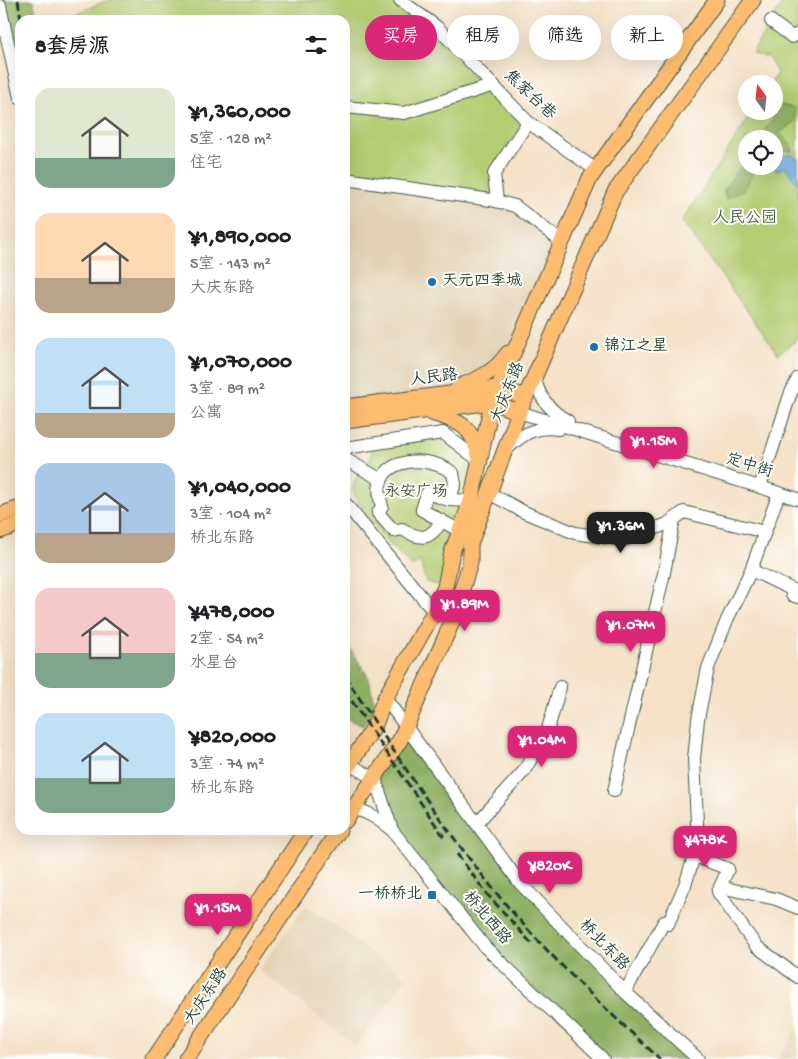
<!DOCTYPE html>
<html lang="zh">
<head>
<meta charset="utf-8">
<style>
	body { margin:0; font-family:"Gochi Hand","LXGW WenKai TC",sans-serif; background:#f6f6f6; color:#202124; height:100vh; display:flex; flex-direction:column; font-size:19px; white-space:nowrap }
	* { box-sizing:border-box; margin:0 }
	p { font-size:16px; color:#757577 }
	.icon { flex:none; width:28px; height:28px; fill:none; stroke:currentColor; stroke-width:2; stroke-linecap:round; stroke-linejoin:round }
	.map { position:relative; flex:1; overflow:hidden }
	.details { position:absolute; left:15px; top:15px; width:335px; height:820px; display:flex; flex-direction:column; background:#fff; border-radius:15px; box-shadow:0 5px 20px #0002 }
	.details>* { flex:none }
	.top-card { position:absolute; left:365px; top:15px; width:358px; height:45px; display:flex; gap:10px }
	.needle { width:32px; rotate:345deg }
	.tools { position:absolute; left:738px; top:75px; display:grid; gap:10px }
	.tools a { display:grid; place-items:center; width:45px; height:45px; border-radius:50%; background:#fff; box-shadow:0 5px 20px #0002; font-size:25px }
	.price { position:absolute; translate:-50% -42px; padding:0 11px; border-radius:10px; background:#db2777; color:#fff; font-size:16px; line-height:32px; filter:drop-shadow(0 1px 2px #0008) }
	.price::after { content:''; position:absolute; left:50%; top:30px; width:15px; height:11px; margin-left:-8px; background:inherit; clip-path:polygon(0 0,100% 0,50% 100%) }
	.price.on { background:#222; color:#fff }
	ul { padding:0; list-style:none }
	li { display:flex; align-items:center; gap:15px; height:125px; padding:0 20px }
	li span { display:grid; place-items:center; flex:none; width:140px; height:100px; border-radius:15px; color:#555 }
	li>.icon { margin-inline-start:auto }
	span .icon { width:60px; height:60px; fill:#fffc; stroke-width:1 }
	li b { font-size:21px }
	h2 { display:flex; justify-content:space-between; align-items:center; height:60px; padding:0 20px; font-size:21px }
	.tag { padding:0 18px; border-radius:22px; background:#fff; box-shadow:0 5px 20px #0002; font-size:18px; line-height:45px }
	.tag.on { background:#db2777; color:#fff }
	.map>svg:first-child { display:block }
</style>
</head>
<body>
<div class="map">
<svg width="798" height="1059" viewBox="0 0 798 1059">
	<rect width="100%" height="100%" fill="#fdfcf7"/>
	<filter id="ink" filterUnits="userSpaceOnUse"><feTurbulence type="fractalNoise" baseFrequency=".02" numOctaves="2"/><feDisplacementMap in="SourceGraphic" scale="10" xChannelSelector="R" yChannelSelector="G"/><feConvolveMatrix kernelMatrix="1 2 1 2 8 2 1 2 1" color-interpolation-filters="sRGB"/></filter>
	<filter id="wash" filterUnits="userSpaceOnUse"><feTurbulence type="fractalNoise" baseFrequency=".0096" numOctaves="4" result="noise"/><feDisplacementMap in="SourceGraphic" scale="20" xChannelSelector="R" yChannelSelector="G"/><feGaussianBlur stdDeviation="1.12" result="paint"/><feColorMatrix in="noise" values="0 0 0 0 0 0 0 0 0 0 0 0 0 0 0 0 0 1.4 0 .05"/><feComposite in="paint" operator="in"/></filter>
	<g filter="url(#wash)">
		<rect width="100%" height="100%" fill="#f4e1c6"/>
		<!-- built -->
		<g fill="#e2d3b5">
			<polygon points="345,179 515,206 562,242 498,368 430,397 345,407"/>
			<polygon points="306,905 407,978 356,1046 259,970"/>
			<polygon points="798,1026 798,1059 779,1059"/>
		</g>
		<!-- green -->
		<g fill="#b4cc72" stroke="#6a8453" fill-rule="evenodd">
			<polygon points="108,0 395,0 437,27 528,122 494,174 497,201 345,180 345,20 59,20"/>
			<path d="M784 0H798V339L778 354 682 221 753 111H774V84H771L777 73 768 57 752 53ZM746 139H774V166H746Z"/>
			<path d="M443 433 481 462 445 587 426 582 420 561 412 566C387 543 366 520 352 489L361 468 372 456 369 444Z"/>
		</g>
		<!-- forest -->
		<g fill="#8fb064" stroke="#57764c">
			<polygon points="4,0 33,0 38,20 20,20 20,88"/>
			<polygon points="782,105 794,108 795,121 779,133 791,145 793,151 780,151 774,156 774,139 759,139"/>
			<polygon points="746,158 746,166 761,166 753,172 745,189 726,199 724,190"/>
			<polygon points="345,641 369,678 375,708 363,726 348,719 345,714"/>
			<polygon points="405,726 520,883 698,1059 603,1059 485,947 392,830 375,779"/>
		</g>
		<!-- water -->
		<polygon fill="#72aae1" stroke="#48748a" points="792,154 798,160 798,185 785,167 777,171 773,166 774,158"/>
	</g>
	<g filter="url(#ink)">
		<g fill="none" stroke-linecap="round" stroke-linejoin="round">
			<!-- minor casing -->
			<g stroke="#3f564a" stroke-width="14">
				<g id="minor">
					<polyline points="400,0 437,27 528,122 596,170"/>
					<polyline points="0,6 20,98"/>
					<polyline points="771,21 792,37 798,34"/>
					<polyline points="345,107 404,113 494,85"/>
					<polyline points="345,179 491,200 515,206 562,242"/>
					<polyline points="497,201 494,174 528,122"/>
					<path d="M535 376C537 396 551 412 568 421"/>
					<polyline points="519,412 798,499"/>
					<polyline points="345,448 443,433 481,462"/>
					<path d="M506 450C521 435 535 425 558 429"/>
					<polyline points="345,459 380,479"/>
					<polyline points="760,487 790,395 798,378"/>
					<polyline points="489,493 524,512 575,533 624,540 667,524 684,512 765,532"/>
					<polyline points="345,503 434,612"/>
					<path d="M442 521C429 540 422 541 402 529L394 531 378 513 382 506C366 459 424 451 453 473L455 484 449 500"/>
					<polyline points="460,531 422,510 427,493 449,500 471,501"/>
					<polyline points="751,570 793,590 792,595 798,597"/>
					<polyline points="385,698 520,883 625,992 698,1059"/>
					<polyline points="349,764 375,779 392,830 485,947 603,1059"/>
					<polyline points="614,791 664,573 674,519"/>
					<path d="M353 809C369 811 380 821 392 830"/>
					<polyline points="477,823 524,771 548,729 560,687"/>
					<polyline points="695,856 728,869 718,892 756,946 798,977"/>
					<polyline points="720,887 776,899 798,908"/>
					<polyline points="625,992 664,922 668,924 685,885 698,844 694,759 698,719 708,668 727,620 751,570 779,493"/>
				</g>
			</g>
			<!-- major casing -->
			<g stroke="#3f564a" stroke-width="17">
				<g id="major">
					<path d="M458 387C479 379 495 372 508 353"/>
					<polyline points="345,407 498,388 526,397"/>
					<path d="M432 413C462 422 472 426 480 458"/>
					<polyline points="345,421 492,402 519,412"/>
					<polyline points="0,515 20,508"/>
					<polyline points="0,531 20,524"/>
					<polyline points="345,771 374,727 385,698 434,612 445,587 452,552 471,501 492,402 590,178 717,0"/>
					<polyline points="345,821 400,740 452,622 470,563 470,544 519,412 615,192 753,0"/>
					<polyline points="154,1059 306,830"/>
					<polyline points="186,1059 339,830"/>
				</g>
			</g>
			<!-- minor -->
			<use href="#minor" stroke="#fff" stroke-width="12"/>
			<!-- major -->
			<use href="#major" stroke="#fdbc6f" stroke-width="15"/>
			<!-- rail -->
			<g stroke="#1f3d34" stroke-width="3" stroke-dasharray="8 4" stroke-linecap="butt">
				<polyline points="18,0 21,20"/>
				<path d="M345 676C391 747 437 819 490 885 541 949 600 1004 660 1059"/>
				<polyline points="345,691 446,840"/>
				<polyline points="457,854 487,894 532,944"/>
			</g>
		</g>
	</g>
	<!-- markers -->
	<g fill="#1f6fb2" stroke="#fdfcf7" stroke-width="2">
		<circle cx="432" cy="282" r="5"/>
		<circle cx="594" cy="347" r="5"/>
		<rect x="427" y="890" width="10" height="10" rx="2.5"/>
	</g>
	<g text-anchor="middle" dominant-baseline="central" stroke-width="4" stroke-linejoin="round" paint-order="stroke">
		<!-- street labels -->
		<g font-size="16" fill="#1f3d34" stroke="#fdfcf7">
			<text transform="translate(529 96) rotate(43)">焦家台巷</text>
			<text transform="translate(434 379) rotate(-7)">人民路</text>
			<text transform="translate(509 393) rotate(-68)">大庆东路</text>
			<text transform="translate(749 467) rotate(17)">定中街</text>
			<text transform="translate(486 919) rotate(50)">桥北西路</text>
			<text transform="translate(603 946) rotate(46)">桥北东路</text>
			<text transform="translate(207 997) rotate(-56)">大庆东路</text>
		</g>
		<!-- park labels -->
		<g font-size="16" fill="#446144" stroke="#fdfcf7">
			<text x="745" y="219">人民公园</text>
			<text x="416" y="493">永安广场</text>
		</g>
		<!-- poi labels -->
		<g font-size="16" fill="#1f3d34" stroke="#fdfcf7" text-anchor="start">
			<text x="442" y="282">天元四季城</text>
			<text x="604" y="347">锦江之星</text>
			<text x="422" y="895" text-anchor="end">一桥桥北</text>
		</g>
	</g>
</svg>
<div class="tools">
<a><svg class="needle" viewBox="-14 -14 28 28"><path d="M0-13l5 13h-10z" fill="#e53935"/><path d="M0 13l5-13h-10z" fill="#757577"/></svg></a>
<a><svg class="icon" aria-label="locate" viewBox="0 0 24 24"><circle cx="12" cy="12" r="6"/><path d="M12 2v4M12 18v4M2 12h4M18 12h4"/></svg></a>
</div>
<b class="price" style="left:654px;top:469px">¥1.15M</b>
<b class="price on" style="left:621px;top:554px">¥1.36M</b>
<b class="price" style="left:465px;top:632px">¥1.89M</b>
<b class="price" style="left:631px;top:653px">¥1.07M</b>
<b class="price" style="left:542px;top:768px">¥1.04M</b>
<b class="price" style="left:705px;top:868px">¥478K</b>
<b class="price" style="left:550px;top:894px">¥820K</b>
<b class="price" style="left:218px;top:936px">¥1.15M</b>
<div class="top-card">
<a class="tag on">买房</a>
<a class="tag">租房</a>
<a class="tag">筛选</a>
<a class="tag">新上</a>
</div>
<section class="details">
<h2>8套房源<svg class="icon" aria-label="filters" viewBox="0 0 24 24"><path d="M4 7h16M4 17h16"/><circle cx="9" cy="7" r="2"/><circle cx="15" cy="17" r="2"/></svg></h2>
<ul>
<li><span style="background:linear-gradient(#dfe7d0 70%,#7fa58c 0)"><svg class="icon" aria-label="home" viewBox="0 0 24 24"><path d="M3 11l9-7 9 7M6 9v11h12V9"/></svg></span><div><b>¥1,360,000</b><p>5室 · 128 m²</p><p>住宅</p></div></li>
<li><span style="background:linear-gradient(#ffd9b3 65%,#b9a48a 0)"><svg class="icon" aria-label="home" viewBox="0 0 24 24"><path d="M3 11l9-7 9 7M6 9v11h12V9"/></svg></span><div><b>¥1,890,000</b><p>5室 · 143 m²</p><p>大庆东路</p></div></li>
<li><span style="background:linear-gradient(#bfe0f5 75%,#b9a48a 0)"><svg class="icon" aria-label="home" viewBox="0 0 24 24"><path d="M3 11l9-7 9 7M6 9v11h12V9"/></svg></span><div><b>¥1,070,000</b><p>3室 · 89 m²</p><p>公寓</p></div></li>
<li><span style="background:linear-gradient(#a9c7e8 70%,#b9a48a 0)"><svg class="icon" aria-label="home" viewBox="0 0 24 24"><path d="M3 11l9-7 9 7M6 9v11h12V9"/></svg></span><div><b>¥1,040,000</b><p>3室 · 104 m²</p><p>桥北东路</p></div></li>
<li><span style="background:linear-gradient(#f6c9c9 65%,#7fa58c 0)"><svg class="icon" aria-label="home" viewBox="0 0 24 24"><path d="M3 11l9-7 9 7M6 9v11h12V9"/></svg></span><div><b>¥478,000</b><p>2室 · 54 m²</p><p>水星台</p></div></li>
<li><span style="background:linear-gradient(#bfe0f5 65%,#7fa58c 0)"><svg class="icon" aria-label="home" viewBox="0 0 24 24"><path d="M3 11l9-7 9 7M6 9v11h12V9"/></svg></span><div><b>¥820,000</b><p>3室 · 74 m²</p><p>桥北东路</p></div></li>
</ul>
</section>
</div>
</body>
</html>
